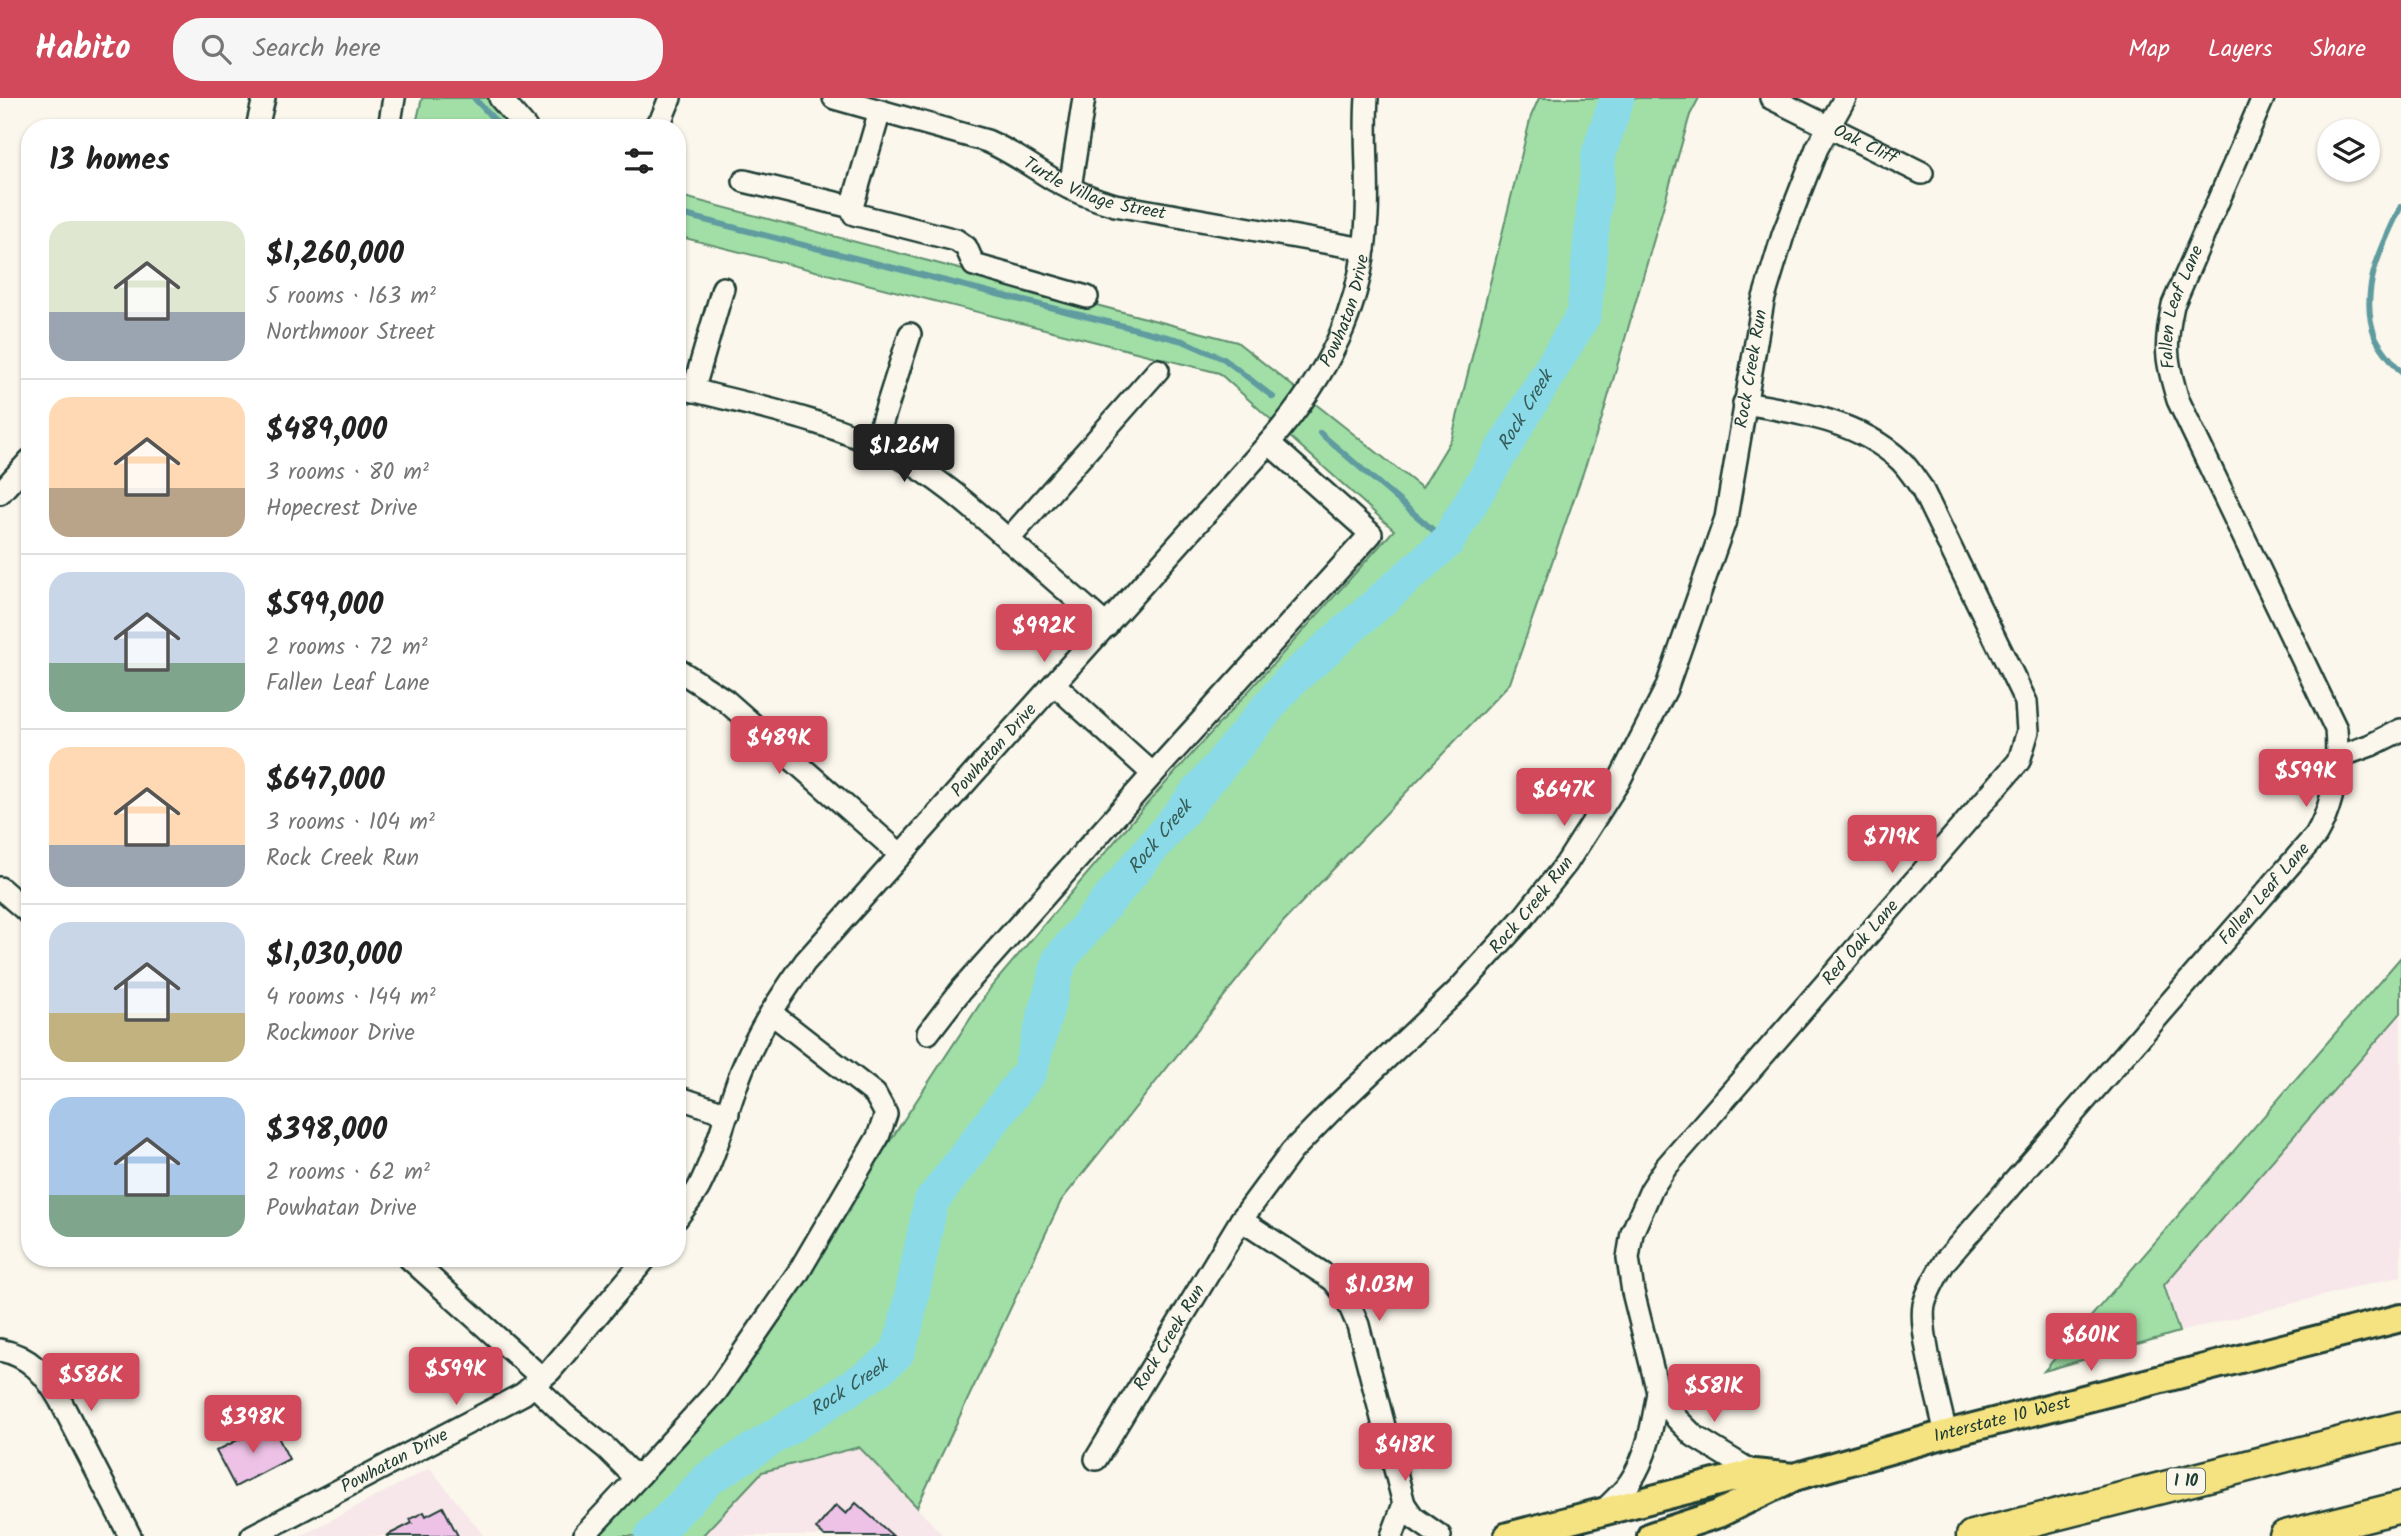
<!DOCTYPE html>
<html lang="en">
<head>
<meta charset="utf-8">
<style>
	body { margin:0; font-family:Kalam,sans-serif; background:#f6f6f6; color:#222; height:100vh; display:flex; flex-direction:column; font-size:26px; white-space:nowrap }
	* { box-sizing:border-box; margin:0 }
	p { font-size:23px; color:#767676 }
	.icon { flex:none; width:38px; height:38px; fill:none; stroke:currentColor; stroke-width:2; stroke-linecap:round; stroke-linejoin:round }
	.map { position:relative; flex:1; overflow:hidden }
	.panel { position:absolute; left:21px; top:21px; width:665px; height:1148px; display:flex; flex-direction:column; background:#fff; border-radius:28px; box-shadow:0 2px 5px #0004 }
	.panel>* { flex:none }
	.controls { position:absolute; left:2317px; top:21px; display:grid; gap:14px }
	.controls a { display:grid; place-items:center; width:63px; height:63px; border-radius:50%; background:#fff; box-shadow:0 2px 5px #0004; font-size:35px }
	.price { position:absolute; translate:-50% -60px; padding:0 16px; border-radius:7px; background:#d1495b; color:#fff; font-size:23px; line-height:46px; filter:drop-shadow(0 2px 4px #0008) }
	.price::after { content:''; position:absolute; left:50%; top:42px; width:21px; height:16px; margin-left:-10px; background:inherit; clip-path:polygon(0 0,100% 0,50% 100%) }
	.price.active { background:#222; color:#fff }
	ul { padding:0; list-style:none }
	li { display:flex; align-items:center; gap:21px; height:175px; padding:0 28px }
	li+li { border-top:2px solid #e0e0e0 }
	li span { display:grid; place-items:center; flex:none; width:196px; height:140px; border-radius:21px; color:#555 }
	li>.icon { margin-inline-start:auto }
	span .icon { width:84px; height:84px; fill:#fffc; stroke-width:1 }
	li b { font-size:30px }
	h2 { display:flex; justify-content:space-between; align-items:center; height:84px; padding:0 28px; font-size:30px }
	header { display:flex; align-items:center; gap:42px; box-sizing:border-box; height:98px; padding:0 35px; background:#d1495b; color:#fff }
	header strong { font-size:33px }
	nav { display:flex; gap:38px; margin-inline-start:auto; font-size:24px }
	.search { width:490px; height:63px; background:#f6f6f6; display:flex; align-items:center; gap:18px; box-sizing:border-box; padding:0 24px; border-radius:28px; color:#767676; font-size:26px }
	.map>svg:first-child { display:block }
</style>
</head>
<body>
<header>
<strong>Habito</strong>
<div class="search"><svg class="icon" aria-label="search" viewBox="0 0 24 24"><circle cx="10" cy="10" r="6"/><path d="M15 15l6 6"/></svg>Search here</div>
<nav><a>Map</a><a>Layers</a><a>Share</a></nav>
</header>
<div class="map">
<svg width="2401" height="1438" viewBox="0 0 2401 1438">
	<rect width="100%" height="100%" fill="#fbf7ec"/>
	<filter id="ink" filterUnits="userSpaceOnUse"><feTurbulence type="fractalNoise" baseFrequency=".0143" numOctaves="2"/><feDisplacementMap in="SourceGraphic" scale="14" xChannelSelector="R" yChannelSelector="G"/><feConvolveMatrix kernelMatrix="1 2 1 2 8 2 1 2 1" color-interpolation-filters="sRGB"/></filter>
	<g filter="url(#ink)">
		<!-- built -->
		<g fill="#f7e7ea">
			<polygon points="2401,915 2401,1178 2179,1234 2164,1187"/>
			<polygon points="859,1349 944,1438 702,1438 762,1374"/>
			<polygon points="430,1370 484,1438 301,1438"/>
		</g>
		<!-- green -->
		<g fill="#a1dfa7" stroke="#608e6e" stroke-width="2">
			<polygon points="422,0 492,0 525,30 415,30"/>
			<polygon points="1539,0 1699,0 1690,17 1602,320 1510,585 1284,823 1061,1103 917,1409 859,1349 762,1374 702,1438 598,1438 722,1299 991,889 1144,709 1394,432 1219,275 677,138 677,97 1237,244 1422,390 1452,340 1531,18"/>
			<polygon points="2401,859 2401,915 2164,1187 2179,1234 2044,1273"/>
		</g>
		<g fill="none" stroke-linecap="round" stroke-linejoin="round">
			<!-- stream -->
			<g stroke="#609ba0" stroke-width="6">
				<polyline points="474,0 502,30"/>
				<path d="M2401 108C2382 148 2358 193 2375 238 2380 250 2393 264 2401 274"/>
				<polyline points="677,115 1183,243 1224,261 1273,299"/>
				<polyline points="1320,335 1447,444"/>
			</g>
			<!-- river -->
			<path stroke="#8bdae8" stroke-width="35" id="s1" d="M652 1438 708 1381 878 1272 897 1255 905 1231 931 1104 1030 973 1060 861 1289 584 1447 444 1584 216 1599 55 1617 0"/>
		</g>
		<!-- building -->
		<g fill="#eec2e7" stroke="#1f3d34" stroke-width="2">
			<polygon points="271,1325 289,1361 235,1389 216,1353"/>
			<polygon points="856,1405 893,1438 824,1438 816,1431 836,1407 846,1416"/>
			<polygon points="443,1409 458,1438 386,1438 412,1425 410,1421 424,1414 426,1418"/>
		</g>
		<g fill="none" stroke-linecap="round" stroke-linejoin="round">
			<!-- minor casing -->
			<g stroke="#1f3d34" stroke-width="26">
				<g id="minor">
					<polyline points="500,0 526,30"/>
					<path id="s2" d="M834 0 987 43C1012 54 1031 68 1054 82 1073 93 1094 101 1115 107L1364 151"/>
					<path id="s3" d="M1771 0 1922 75"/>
					<polyline points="880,13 852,109 854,116 956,142 966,149 974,167 1087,199"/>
					<polyline points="257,30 264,0"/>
					<polyline points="389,30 394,0"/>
					<polyline points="653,30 661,22 670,0"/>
					<polyline points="744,83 852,109"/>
					<polyline points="1070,90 1084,0"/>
					<path d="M677 288C751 308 828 321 896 357 935 377 969 407 1002 436 1037 467 1072 497 1107 528"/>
					<polyline points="693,293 723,190"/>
					<path d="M1744 305C1798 314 1859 323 1901 363 1909 371 1915 381 1921 389L2026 604 2028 633 2019 663 1666 1069 1651 1092 1632 1135 1628 1160 1633 1194 1658 1294 1677 1321 1694 1338 1754 1375"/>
					<polyline points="875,346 910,236"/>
					<polyline points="0,395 30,362"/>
					<polyline points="1008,442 1158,272"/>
					<polyline points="677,571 725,602 901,757"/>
					<polyline points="1054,586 1153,676"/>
					<polyline points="2338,659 2371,647 2401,632"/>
					<polyline points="0,790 30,816"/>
					<polyline points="928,935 962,891 1153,676 1371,436 1269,345"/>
					<polyline points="677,999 728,1016"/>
					<path id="s4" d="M677 1120C684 1110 693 1100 699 1089 718 1052 727 1010 742 972 758 932 781 898 805 864L1269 345C1328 277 1363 210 1367 118 1369 79 1364 39 1367 0"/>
					<polyline points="1241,1122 1333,1182 1345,1197 1358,1227 1404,1406"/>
					<polyline points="409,1160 542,1280"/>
					<path d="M0 1252C30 1258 46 1277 60 1302L130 1438"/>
					<polyline points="534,1287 565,1317 606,1350 629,1373 641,1376 716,1294 798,1175 878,1039 886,1016 875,996 771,915"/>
					<path id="s5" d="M1946 1336C1940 1308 1919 1233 1924 1207 1928 1191 1937 1177 1945 1163L2316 737C2335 704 2339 668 2336 631L2178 302C2166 263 2164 248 2173 207L2263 0"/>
					<path id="s6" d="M1096 1361 1241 1122 1292 1053 1332 1012 1457 893 1523 820 1566 766 1619 683 1666 591 1726 420 1763 203 1783 137 1817 50 1845 0"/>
					<path d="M1603 1413C1612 1404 1623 1395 1630 1384 1648 1358 1653 1324 1658 1294"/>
					<polyline points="585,1436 641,1376"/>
					<path id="s7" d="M252 1438 523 1296 550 1273 646 1160"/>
					<polyline points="1392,1438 1404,1406 1413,1419 1440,1438"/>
				</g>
			</g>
			<!-- major casing -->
			<g stroke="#1f3d34" stroke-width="32">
				<g id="major">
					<polyline points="1508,1438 1754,1375 1794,1379"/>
					<path id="s8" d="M1651 1438 1718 1416 1794 1379 1946 1336 2401 1220"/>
				</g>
			</g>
			<!-- highway casing -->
			<g stroke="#1f3d34" stroke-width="35">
				<g id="highway">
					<polyline points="1972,1438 2401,1329"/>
					<polyline points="2285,1438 2401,1409"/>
				</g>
			</g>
			<!-- minor -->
			<use href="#minor" stroke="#fbf7ec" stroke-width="21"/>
			<!-- major -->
			<use href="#major" stroke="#f5e382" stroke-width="26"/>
			<!-- highway -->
			<use href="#highway" stroke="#f5e382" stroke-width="30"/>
		</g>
	</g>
	<g text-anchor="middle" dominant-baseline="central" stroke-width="6" stroke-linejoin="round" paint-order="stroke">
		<!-- shield labels -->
		<rect fill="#fbf7ec" stroke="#61756b" stroke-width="2" x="2167" y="1370.5" width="38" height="25" rx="5"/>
		<g font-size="16" font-weight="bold" fill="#1f3d34">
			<text x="2186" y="1383">I 10</text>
		</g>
		<!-- street labels -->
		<g font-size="18" fill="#1f3d34" stroke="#fbf7ec">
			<text stroke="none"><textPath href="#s3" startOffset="105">Oak Cliff</textPath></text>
			<text stroke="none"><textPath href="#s2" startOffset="278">Turtle Village Street</textPath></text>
			<text stroke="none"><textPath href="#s5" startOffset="1316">Fallen Leaf Lane</textPath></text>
			<text stroke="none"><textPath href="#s4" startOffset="1139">Powhatan Drive</textPath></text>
			<text stroke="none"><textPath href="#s6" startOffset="1297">Rock Creek Run</textPath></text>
			<text stroke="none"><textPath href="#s4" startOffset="572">Powhatan Drive</textPath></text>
			<text stroke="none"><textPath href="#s5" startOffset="667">Fallen Leaf Lane</textPath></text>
			<text stroke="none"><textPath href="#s6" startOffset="709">Rock Creek Run</textPath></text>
			<text transform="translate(1861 845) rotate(-49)">Red Oak Lane</text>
			<text stroke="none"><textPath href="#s6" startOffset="142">Rock Creek Run</textPath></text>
			<text stroke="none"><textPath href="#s8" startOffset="371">Interstate 10 West</textPath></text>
			<text stroke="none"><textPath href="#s7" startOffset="161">Powhatan Drive</textPath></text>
		</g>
		<!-- water labels -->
		<g font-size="19" font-style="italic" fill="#355c58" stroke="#fbf7ec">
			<text stroke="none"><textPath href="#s1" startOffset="1466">Rock Creek</textPath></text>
			<text stroke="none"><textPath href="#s1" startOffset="900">Rock Creek</textPath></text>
			<text stroke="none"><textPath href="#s1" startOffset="248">Rock Creek</textPath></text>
		</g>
	</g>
</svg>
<div class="controls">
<a><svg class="icon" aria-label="layers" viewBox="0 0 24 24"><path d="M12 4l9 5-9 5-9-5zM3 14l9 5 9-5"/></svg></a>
</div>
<b class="price active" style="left:904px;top:386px">$1.26M</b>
<b class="price" style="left:1044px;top:566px">$992K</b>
<b class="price" style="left:779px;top:678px">$489K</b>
<b class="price" style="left:2306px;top:711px">$599K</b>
<b class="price" style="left:1564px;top:730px">$647K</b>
<b class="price" style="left:1892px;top:777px">$719K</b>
<b class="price" style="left:1379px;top:1225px">$1.03M</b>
<b class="price" style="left:2091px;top:1275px">$601K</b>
<b class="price" style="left:456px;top:1309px">$599K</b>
<b class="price" style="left:91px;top:1315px">$586K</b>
<b class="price" style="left:1714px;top:1326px">$581K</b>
<b class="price" style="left:253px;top:1357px">$398K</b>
<b class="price" style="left:1405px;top:1385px">$418K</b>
<section class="panel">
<h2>13 homes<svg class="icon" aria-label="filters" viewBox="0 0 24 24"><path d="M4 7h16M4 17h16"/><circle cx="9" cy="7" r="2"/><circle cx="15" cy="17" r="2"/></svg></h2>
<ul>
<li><span style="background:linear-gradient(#dfe7d0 65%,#9aa5b1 0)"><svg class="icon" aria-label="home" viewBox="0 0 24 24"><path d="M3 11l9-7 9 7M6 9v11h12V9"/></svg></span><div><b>$1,260,000</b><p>5 rooms · 163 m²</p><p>Northmoor Street</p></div></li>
<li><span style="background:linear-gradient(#ffd9b3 65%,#b9a48a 0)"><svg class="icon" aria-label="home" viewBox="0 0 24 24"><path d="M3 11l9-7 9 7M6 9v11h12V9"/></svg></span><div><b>$489,000</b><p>3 rooms · 80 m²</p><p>Hopecrest Drive</p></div></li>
<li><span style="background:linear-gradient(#c9d6e8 65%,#7fa58c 0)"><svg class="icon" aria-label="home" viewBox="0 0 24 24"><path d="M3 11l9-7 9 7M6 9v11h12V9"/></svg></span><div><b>$599,000</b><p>2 rooms · 72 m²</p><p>Fallen Leaf Lane</p></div></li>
<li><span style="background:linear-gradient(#ffd9b3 70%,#9aa5b1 0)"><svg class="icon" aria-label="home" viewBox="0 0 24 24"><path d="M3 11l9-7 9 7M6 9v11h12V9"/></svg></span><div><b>$647,000</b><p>3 rooms · 104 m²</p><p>Rock Creek Run</p></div></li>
<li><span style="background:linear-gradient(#c9d6e8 65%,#c2b280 0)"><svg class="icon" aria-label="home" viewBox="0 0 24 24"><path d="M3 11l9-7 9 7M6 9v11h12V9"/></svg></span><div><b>$1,030,000</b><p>4 rooms · 144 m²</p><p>Rockmoor Drive</p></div></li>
<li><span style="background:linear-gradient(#a9c7e8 70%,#7fa58c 0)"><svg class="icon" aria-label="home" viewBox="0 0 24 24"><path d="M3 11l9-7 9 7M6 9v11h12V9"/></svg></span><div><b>$398,000</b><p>2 rooms · 62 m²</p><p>Powhatan Drive</p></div></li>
</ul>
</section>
</div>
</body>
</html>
